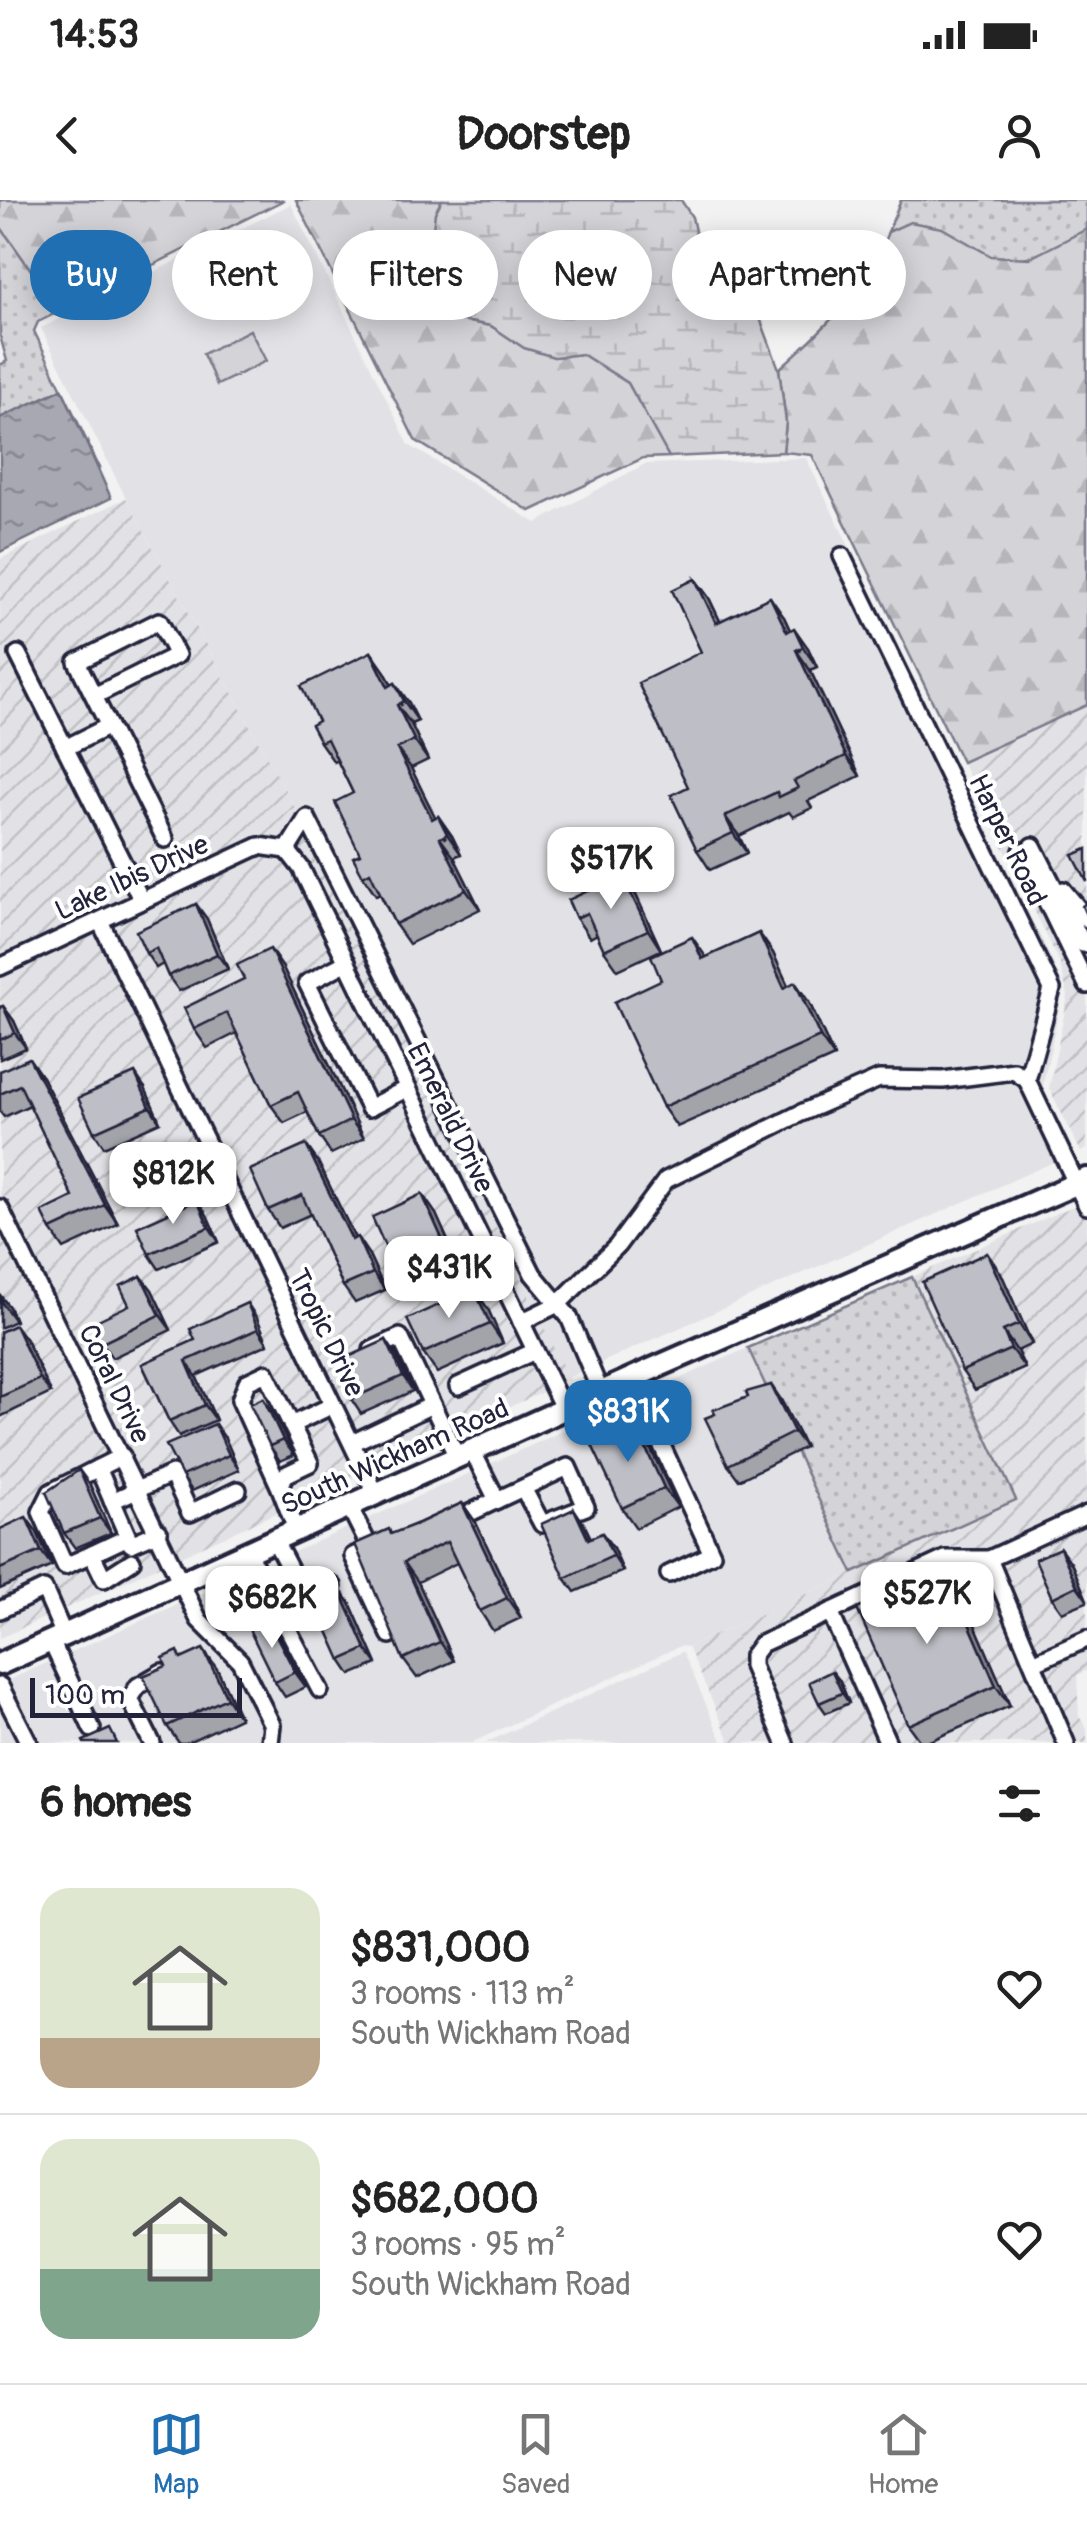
<!DOCTYPE html>
<html lang="en">
<head>
<meta charset="utf-8">
<style>
	body { margin:0; font-family:Pangolin,sans-serif; background:#f6f6f6; color:#222; height:100vh; display:flex; flex-direction:column; font-size:38px; white-space:nowrap }
	* { box-sizing:border-box; margin:0 }
	p { font-size:32px; color:#767676 }
	.icon { flex:none; width:55px; height:55px; fill:none; stroke:currentColor; stroke-width:2; stroke-linecap:round; stroke-linejoin:round }
	.map { position:relative; height:1543px; overflow:hidden }
	.drawer { display:flex; flex-direction:column; background:#fff; flex:1 }
	.drawer>* { flex:none }
	.top-card { position:absolute; left:30px; top:30px; width:1028px; height:90px; display:flex; gap:20px }
	.scale { position:absolute; left:30px; bottom:25px; width:212px; box-sizing:border-box; padding-left:10px; border:5px solid #22223b; border-top:0; font-size:28px; line-height:35px; white-space:nowrap; color:#22223b; -webkit-text-stroke:8px #fff; paint-order:stroke }
	.price { position:absolute; translate:-50% -85px; padding:0 22px; border-radius:20px; background:#fff; color:#222; font-size:32px; line-height:65px; filter:drop-shadow(0 2px 5px #0008) }
	.price::after { content:''; position:absolute; left:50%; top:60px; width:30px; height:22px; margin-left:-15px; background:inherit; clip-path:polygon(0 0,100% 0,50% 100%) }
	.price.on { background:#1f6fb2; color:#fff }
	ul { padding:0; list-style:none }
	li { display:flex; align-items:center; gap:30px; height:250px; padding:0 40px }
	li+li { border-top:2px solid #e0e0e0 }
	li span { display:grid; place-items:center; flex:none; width:280px; height:200px; border-radius:30px; color:#555 }
	li>.icon { margin-inline-start:auto }
	span .icon { width:120px; height:120px; fill:#fffc; stroke-width:1 }
	li b { font-size:42px }
	h2 { display:flex; justify-content:space-between; align-items:center; height:120px; padding:0 40px; font-size:42px }
	.chip { padding:0 35px; border-radius:45px; background:#fff; box-shadow:0 5px 25px #0003; font-size:35px; line-height:90px }
	.chip.on { background:#1f6fb2; color:#fff }
	.status { display:flex; justify-content:space-between; align-items:center; height:70px; padding:0 50px; background:#fff; direction:ltr }
	.status svg { height:28px; fill:currentColor }
	header { display:flex; justify-content:space-between; align-items:center; height:130px; padding:0 40px; background:#fff; font-size:45px; font-weight:700 }
	.menu { display:flex; justify-content:space-around; align-items:center; height:140px; border-top:2px solid #e0e0e0; background:#fff; font-size:28px; color:#767676 }
	.menu a { display:grid; justify-items:center; gap:5px }
	.menu .on { color:#1f6fb2 }
	.map>svg:first-child { display:block }
</style>
</head>
<body>
<div class="status"><b>14:53</b><svg viewBox="0 0 49 12"><path d="M0 12V9h3v3zM5 12V6h3v6zM10 12V3h3v9zM15 12V0h3v12zM26 1h20v11H26zM47 4h2v5h-2z"/></svg></div>
<header><svg class="icon" aria-label="back" viewBox="0 0 24 24"><path d="M15 5l-7 7 7 7"/></svg>Doorstep<svg class="icon" aria-label="person" viewBox="0 0 24 24"><circle cx="12" cy="8" r="4"/><path d="M4 21q1-7 8-7t8 7"/></svg></header>
<div class="map">
<svg width="1087" height="1543" viewBox="0 0 1087 1543">
	<defs>
		<pattern id="industrial-furrows" width="10" height="10" patternUnits="userSpaceOnUse" patternTransform="scale(2.5)"><rect width="10" height="10" fill="#e2e2e6"/><path d="M-1 1l2-2M0 10L10 0M9 11l2-2" fill="none" stroke="#c2c2c6"/></pattern>
		<pattern id="grass-dots" width="8" height="8" patternUnits="userSpaceOnUse" patternTransform="scale(2.5)"><rect width="8" height="8" fill="#d3d3d8"/><path d="M2 2h.1M6 6h.1" fill="none" stroke="#b5b5ba" stroke-width="1.8" stroke-linecap="round"/></pattern>
		<pattern id="forest-firs" width="22" height="20" patternUnits="userSpaceOnUse" patternTransform="scale(2.5)"><rect width="22" height="20" fill="#d3d3d8"/><path d="M5 1l3.5 6h-7zM16 11l3.5 6h-7z" fill="#b5b5ba"/></pattern>
		<pattern id="wetland-marsh" width="20" height="14" patternUnits="userSpaceOnUse" patternTransform="scale(2.5)"><rect width="20" height="14" fill="#d3d3d8"/><path d="M1 5h8M5 5V1M11 12h8M15 12V8" fill="none" stroke="#b5b5ba"/></pattern>
		<pattern id="water-ripples" width="26" height="14" patternUnits="userSpaceOnUse" patternTransform="scale(2.5)"><rect width="26" height="14" fill="#a8a8b2"/><path d="M2 4q2-2 4 0t4 0M15 11q2-2 4 0t4 0" fill="none" stroke="#888892"/></pattern>
	</defs>
	<rect width="100%" height="100%" fill="#f2f2f3"/>
	<filter id="ink" filterUnits="userSpaceOnUse"><feTurbulence type="fractalNoise" baseFrequency=".01" numOctaves="2"/><feDisplacementMap in="SourceGraphic" scale="20" xChannelSelector="R" yChannelSelector="G"/><feConvolveMatrix kernelMatrix="1 2 1 2 8 2 1 2 1" color-interpolation-filters="sRGB"/></filter>
	<g filter="url(#ink)">
		<!-- built -->
		<g fill="#e2e2e6">
			<polygon points="291,4 409,245 536,323 645,264 806,258 1053,763 1062,795 1042,889 1074,953 562,1180 308,632 126,298 41,128"/>
			<polygon points="748,1148 853,1373 688,1447 680,1446 471,1543 0,1543 0,1484"/>
			<polygon points="683,1452 723,1543 485,1543 682,1452"/>
		</g>
		<!-- industrial -->
		<g fill="url(#industrial-furrows)">
			<polygon points="126,298 308,632 569,1180 0,1438 0,359"/>
			<polygon points="1087,505 1087,949 1081,952 1049,888 1068,796 1059,761 962,562"/>
			<polygon points="1087,1000 1087,1470 1077,1475 1079,1516 1087,1529 1087,1543 731,1543 688,1447 1016,1300 912,1077"/>
		</g>
		<!-- grass -->
		<g fill="url(#grass-dots)" stroke="#7a7a8a" stroke-width="2.5">
			<path d="M901 0H1087V29C1063 49 1022 65 990 56 948 43 939 10 888 32Z"/>
			<polygon points="0,26 60,111 38,122 34,131 100,269 62,189 0,218 0,165 7,161 0,136"/>
			<polygon points="912,1077 1016,1300 853,1373 748,1148"/>
		</g>
		<!-- forest -->
		<g fill="url(#forest-firs)" stroke="#7a7a8a" stroke-width="2.5">
			<polygon points="0,0 284,0 60,111 0,26"/>
			<polygon points="296,0 442,0 435,13 459,120 491,126 524,147 554,157 582,154 628,183 669,257 643,258 530,311 415,240"/>
			<path d="M910 22 942 28 991 56 1030 58 1087 29V505L962 562 812 255 783 252 786 222 779 169C825 128 866 90 888 32Z"/>
		</g>
		<!-- wetland -->
		<polygon fill="url(#wetland-marsh)" stroke="#7a7a8a" stroke-width="2.5" points="442,0 681,0 692,17 698,45 760,118 779,169 786,222 783,252 669,257 628,183 582,154 554,157 524,148 491,126 459,120 439,97 430,55 435,13"/>
		<!-- pitch -->
		<polygon fill="#d3d3d8" stroke="#7a7a8a" stroke-width="2.5" points="250,130 266,161 217,185 203,154"/>
		<!-- water -->
		<polygon fill="url(#water-ripples)" stroke="#727282" stroke-width="2.5" points="62,189 111,298 0,352 0,218"/>
		<g fill="none" stroke-linecap="round" stroke-linejoin="round">
			<!-- minor casing -->
			<g stroke="#22223b" stroke-width="22">
				<g id="minor">
					<polyline points="842,356 1052,789 1027,880 1087,1006"/>
					<polyline points="18,454 142,701"/>
					<polyline points="94,496 177,455 159,421 77,462 165,639"/>
					<polyline points="65,548 109,526"/>
					<polyline points="1033,646 1083,744"/>
					<polyline points="287,650 307,618 533,1074 569,1117 601,1193"/>
					<polyline points="287,650 301,668 564,1210"/>
					<polyline points="1022,651 1087,785"/>
					<polyline points="1063,690 1087,719"/>
					<polyline points="100,721 377,1296"/>
					<polyline points="347,762 307,783 369,908 408,888"/>
					<polyline points="0,767 259,646 287,650"/>
					<polyline points="0,1008 199,1420 240,1461 272,1525 270,1543"/>
					<polyline points="521,1122 558,1104 617,1046 666,980 801,913 879,879 943,880 1014,871 1027,880"/>
					<polyline points="372,1150 400,1137 458,1259"/>
					<polyline points="631,1179 712,1354 669,1374"/>
					<polyline points="458,1186 535,1151"/>
					<polyline points="291,1225 333,1205"/>
					<polyline points="352,1243 432,1205"/>
					<polyline points="473,1252 497,1300 568,1267 586,1307 542,1324 523,1288"/>
					<polyline points="122,1256 98,1268 131,1344 159,1332"/>
					<polyline points="280,1288 240,1200 247,1182 266,1173 310,1263 285,1275 280,1288 297,1332"/>
					<polyline points="112,1301 172,1274 190,1313 238,1290"/>
					<polyline points="350,1308 370,1348 353,1356 390,1435"/>
					<polyline points="451,1322 497,1300"/>
					<polyline points="128,1337 92,1354 104,1379 132,1361"/>
					<polyline points="275,1341 301,1391 309,1394 333,1386"/>
					<polyline points="248,1353 320,1490"/>
					<polyline points="92,1354 65,1366 41,1312 51,1292 98,1268"/>
					<polyline points="989,1359 1066,1543"/>
					<polyline points="0,1410 44,1389 64,1435"/>
					<polyline points="830,1412 888,1543"/>
					<polyline points="51,1441 92,1529"/>
					<polyline points="1035,1462 1087,1439"/>
					<polyline points="0,1486 29,1543"/>
					<polyline points="152,1543 130,1499 138,1486 162,1472"/>
					<polyline points="785,1543 752,1466 752,1456 761,1444 945,1359 989,1359 1087,1314"/>
				</g>
			</g>
			<!-- major casing -->
			<g stroke="#22223b" stroke-width="28">
				<polyline id="major" points="0,1464 650,1170 1087,979"/>
			</g>
			<!-- minor -->
			<use href="#minor" stroke="#fff" stroke-width="15"/>
			<!-- major -->
			<use href="#major" stroke="#fff" stroke-width="20"/>
		</g>
		<!-- wall -->
		<g fill="#a3a3aa" stroke="#22223b" stroke-width="2.5">
			<polygon points="695,379 709,398 720,421 784,417 790,430 808,448 817,467 810,470 860,576 808,601 812,608 793,617 789,612 739,636 747,653 710,670 697,650 701,452"/>
			<polygon points="371,452 385,472 392,485 395,483 409,503 418,521 411,524 428,560 411,568 435,618 438,616 452,636 461,654 454,657 480,709 409,744 395,724 380,694 376,695 363,676 353,593 337,560 334,562 320,542 318,521"/>
			<polygon points="636,695 661,750 618,770 604,750 597,734 590,738 576,718 568,700"/>
			<polygon points="196,704 207,719 228,769 179,791 168,776 163,764 156,768 146,753"/>
			<polygon points="759,733 773,753 788,786 809,802 834,857 677,927 663,907 661,780"/>
			<polygon points="283,768 364,938 331,954 319,936 307,912 284,923 271,905 237,833 207,848 194,829"/>
			<polygon points="3,806 14,821 26,848 0,859 0,807"/>
			<polygon points="0,871 42,877 118,1024 64,1049 51,1030 73,997 30,905 4,917 0,912"/>
			<polygon points="145,888 160,922 104,947 94,932"/>
			<polygon points="306,945 318,962 355,1038 369,1055 385,1090 355,1103 343,1086 311,1014 280,1028 268,1010"/>
			<polygon points="422,994 436,1014 457,1061 406,1083 393,1064"/>
			<polygon points="197,1000 207,1015 219,1042 159,1069 149,1054"/>
			<polygon points="1001,1073 1032,1144 1017,1151 1025,1168 975,1190 962,1171"/>
			<polygon points="141,1076 152,1090 171,1130 112,1158 102,1143 129,1105"/>
			<polygon points="474,1089 488,1109 503,1143 437,1173 423,1153"/>
			<polygon points="0,1095 9,1107 15,1121 0,1128"/>
			<polygon points="257,1118 268,1144 196,1176 216,1220 179,1236 169,1221 142,1164 195,1140"/>
			<polygon points="15,1125 26,1140 51,1193 0,1217 0,1132"/>
			<polygon points="386,1140 396,1155 413,1191 361,1214 351,1199"/>
			<polygon points="771,1185 781,1200 805,1247 739,1280 728,1265 748,1197"/>
			<polygon points="273,1213 294,1255 280,1261 270,1246"/>
			<polygon points="225,1238 239,1270 192,1291 182,1276"/>
			<polygon points="648,1243 678,1307 636,1328 622,1308"/>
			<polygon points="90,1285 111,1333 75,1348 64,1333"/>
			<polygon points="462,1303 476,1323 521,1418 493,1431 480,1411 457,1363 418,1382 454,1461 417,1478 403,1459 392,1334 419,1323"/>
			<polygon points="574,1309 584,1324 591,1338 602,1333 613,1348 623,1371 575,1392 565,1378"/>
			<polygon points="0,1329 37,1332 52,1366 0,1389"/>
			<polygon points="1060,1348 1071,1363 1087,1400 1087,1402 1062,1412 1052,1398"/>
			<polygon points="339,1388 350,1403 377,1464 351,1475 341,1460"/>
			<polygon points="960,1390 1010,1506 925,1543 921,1543 908,1525"/>
			<polygon points="278,1435 306,1487 285,1497 275,1482"/>
			<polygon points="183,1458 217,1469 240,1518 186,1543 179,1543 167,1526"/>
			<polygon points="840,1481 849,1503 826,1513 819,1503"/>
		</g>
		<!-- shaded-wall -->
		<g fill="#85858b" stroke="#22223b" stroke-width="2.5">
			<polygon points="695,379 709,398 730,442 716,423"/>
			<polygon points="770,397 784,417 800,452 787,432"/>
			<polygon points="794,428 808,448 817,467 803,447"/>
			<polygon points="796,450 810,470 860,576 846,556"/>
			<polygon points="371,452 385,472 402,506 388,487"/>
			<polygon points="395,483 409,503 418,521 404,501"/>
			<polygon points="397,505 411,524 428,560 414,540"/>
			<polygon points="397,549 411,568 446,639 432,619"/>
			<polygon points="438,616 452,636 461,654 447,634"/>
			<polygon points="725,616 739,636 747,653 733,633"/>
			<polygon points="440,638 454,657 480,709 466,690"/>
			<polygon points="622,675 636,695 661,750 648,730"/>
			<polygon points="196,704 207,719 228,769 217,754"/>
			<polygon points="759,733 773,753 798,807 784,788"/>
			<polygon points="692,737 706,757 702,759"/>
			<polygon points="270,749 283,768 364,938 351,920"/>
			<polygon points="795,782 809,802 834,857 820,837"/>
			<polygon points="3,806 14,821 26,848 15,833"/>
			<polygon points="29,858 42,877 118,1024 105,1005"/>
			<polygon points="135,873 145,888 160,922 150,907"/>
			<polygon points="306,945 318,962 364,1057 352,1040"/>
			<polygon points="422,994 436,1014 457,1061 443,1041"/>
			<polygon points="197,1000 207,1015 219,1042 209,1027"/>
			<polygon points="357,1037 369,1055 385,1090 373,1073"/>
			<polygon points="987,1053 1001,1073 1032,1144 1019,1124"/>
			<polygon points="141,1076 152,1090 171,1130 160,1115"/>
			<polygon points="474,1089 488,1109 503,1143 490,1124"/>
			<polygon points="0,1095 9,1107 15,1121 2,1103"/>
			<polygon points="247,1103 257,1118 268,1144 258,1129"/>
			<polygon points="15,1125 26,1140 51,1193 40,1179"/>
			<polygon points="1003,1131 1017,1151 1025,1168 1011,1149"/>
			<polygon points="386,1140 396,1155 413,1191 403,1176"/>
			<polygon points="186,1161 196,1176 216,1220 205,1205"/>
			<polygon points="771,1185 781,1200 805,1247 794,1232"/>
			<polygon points="263,1198 273,1213 294,1255 283,1240"/>
			<polygon points="634,1223 648,1243 678,1307 664,1288"/>
			<polygon points="215,1224 225,1238 239,1270 229,1255"/>
			<polygon points="79,1270 90,1285 111,1333 100,1318"/>
			<polygon points="462,1303 476,1323 521,1418 507,1398"/>
			<polygon points="574,1309 584,1324 598,1354 588,1339"/>
			<polygon points="26,1317 37,1332 52,1366 41,1351"/>
			<polygon points="602,1333 613,1348 623,1371 613,1356"/>
			<polygon points="1060,1348 1071,1363 1087,1400 1077,1386"/>
			<polygon points="404,1362 418,1382 454,1461 440,1442"/>
			<polygon points="946,1370 960,1390 1010,1506 996,1486"/>
			<polygon points="339,1388 350,1403 377,1464 366,1449"/>
			<polygon points="268,1420 278,1435 306,1487 295,1472"/>
			<polygon points="203,1449 217,1469 240,1518 227,1498"/>
			<polygon points="832,1471 840,1481 849,1503 842,1493"/>
		</g>
		<!-- building -->
		<g fill="#bebec6" stroke="#22223b" stroke-width="2.5">
			<polygon points="695,379 716,423 770,397 787,432 794,428 803,447 796,450 846,556 794,581 798,588 779,597 777,592 725,616 733,633 697,650 671,595 688,587 638,483 701,452 672,390"/>
			<polygon points="371,452 388,487 395,483 404,501 397,505 414,540 397,549 432,619 438,616 447,634 440,638 466,690 395,724 370,672 363,676 353,657 360,654 335,602 353,593 327,539 320,542 311,525 318,521 301,486"/>
			<polygon points="1087,649 1087,682 1073,655"/>
			<polygon points="622,675 648,730 604,750 587,713 576,718 568,700"/>
			<polygon points="1087,702 1087,717 1082,706"/>
			<polygon points="196,704 217,754 168,776 156,748 146,753 136,731"/>
			<polygon points="759,733 784,788 795,782 820,837 663,907 614,802 661,780 651,756 692,737 702,759"/>
			<polygon points="270,749 351,920 319,936 298,892 271,905 227,813 194,829 184,808 244,779 237,765"/>
			<polygon points="3,806 15,833 0,840 0,807"/>
			<polygon points="29,858 105,1005 51,1030 42,1012 73,997 20,885 0,894 0,871"/>
			<polygon points="135,873 150,907 94,932 78,898"/>
			<polygon points="306,945 352,1040 357,1037 373,1073 343,1086 302,995 268,1010 250,970"/>
			<polygon points="422,994 443,1041 393,1064 372,1017"/>
			<polygon points="197,1000 209,1027 149,1054 137,1027"/>
			<polygon points="987,1053 1019,1124 1003,1131 1011,1149 962,1171 922,1082"/>
			<polygon points="141,1076 160,1115 102,1143 92,1123 129,1105 120,1086"/>
			<polygon points="474,1089 490,1124 423,1153 407,1119"/>
			<polygon points="247,1103 258,1129 186,1161 205,1205 169,1221 142,1164 195,1140 190,1129"/>
			<polygon points="15,1125 40,1179 0,1197 0,1132"/>
			<polygon points="386,1140 403,1176 351,1199 335,1163"/>
			<polygon points="771,1185 794,1232 728,1265 705,1218 715,1214 713,1210 748,1197 746,1192"/>
			<polygon points="263,1198 283,1240 270,1246 250,1204"/>
			<polygon points="634,1223 664,1288 622,1308 591,1243"/>
			<polygon points="215,1224 229,1255 182,1276 166,1245"/>
			<polygon points="79,1270 100,1318 64,1333 46,1292"/>
			<polygon points="462,1303 507,1398 480,1411 447,1342 404,1362 440,1442 403,1459 355,1344 389,1329 391,1334 419,1323"/>
			<polygon points="574,1309 588,1339 602,1333 613,1356 565,1378 541,1324"/>
			<polygon points="26,1317 41,1351 0,1369 0,1329"/>
			<polygon points="1060,1348 1077,1386 1052,1398 1035,1359"/>
			<polygon points="946,1370 996,1486 908,1525 857,1409"/>
			<polygon points="339,1388 366,1449 341,1460 314,1400"/>
			<polygon points="268,1420 295,1472 275,1482 249,1429"/>
			<polygon points="203,1449 227,1498 167,1526 143,1476 166,1466 163,1458 178,1451 181,1459"/>
			<polygon points="832,1471 842,1493 819,1503 809,1482"/>
			<polygon points="110,1529 117,1543 84,1543 83,1541"/>
		</g>
	</g>
	<g text-anchor="middle" dominant-baseline="central" stroke-width="8" stroke-linejoin="round" paint-order="stroke">
		<!-- street labels -->
		<g font-size="28" fill="#22223b" stroke="#fff">
			<text transform="translate(1007 640) rotate(64)">Harper Road</text>
			<text transform="translate(132 678) rotate(-25)">Lake Ibis Drive</text>
			<text transform="translate(450 918) rotate(64)">Emerald Drive</text>
			<text transform="translate(326 1133) rotate(64)">Tropic Drive</text>
			<text transform="translate(114 1184) rotate(64)">Coral Drive</text>
			<text transform="translate(395 1257) rotate(-24)">South Wickham Road</text>
		</g>
	</g>
</svg>
<div class="scale">100 m</div>
<b class="price" style="left:611px;top:712px">$517K</b>
<b class="price" style="left:173px;top:1027px">$812K</b>
<b class="price" style="left:449px;top:1121px">$431K</b>
<b class="price on" style="left:628px;top:1265px">$831K</b>
<b class="price" style="left:927px;top:1447px">$527K</b>
<b class="price" style="left:272px;top:1451px">$682K</b>
<div class="top-card">
<a class="chip on">Buy</a>
<a class="chip">Rent</a>
<a class="chip">Filters</a>
<a class="chip">New</a>
<a class="chip">Apartment</a>
</div>
</div>
<section class="drawer">
<h2>6 homes<svg class="icon" aria-label="filters" viewBox="0 0 24 24"><path d="M4 7h16M4 17h16"/><circle cx="9" cy="7" r="2"/><circle cx="15" cy="17" r="2"/></svg></h2>
<ul>
<li><span style="background:linear-gradient(#dfe7d0 75%,#b9a48a 0)"><svg class="icon" aria-label="home" viewBox="0 0 24 24"><path d="M3 11l9-7 9 7M6 9v11h12V9"/></svg></span><div><b>$831,000</b><p>3 rooms · 113 m²</p><p>South Wickham Road</p></div><svg class="icon" aria-label="heart" viewBox="0 0 24 24"><path d="M12 20l-8-8c-3-5 5-10 8-4 3-6 11-1 8 4z"/></svg></li>
<li><span style="background:linear-gradient(#dfe7d0 65%,#7fa58c 0)"><svg class="icon" aria-label="home" viewBox="0 0 24 24"><path d="M3 11l9-7 9 7M6 9v11h12V9"/></svg></span><div><b>$682,000</b><p>3 rooms · 95 m²</p><p>South Wickham Road</p></div><svg class="icon" aria-label="heart" viewBox="0 0 24 24"><path d="M12 20l-8-8c-3-5 5-10 8-4 3-6 11-1 8 4z"/></svg></li>
</ul>
</section>
<nav class="menu">
<a class="on"><svg class="icon" aria-label="map" viewBox="0 0 24 24"><path d="M3 6l6-2 6 2 6-2v14l-6 2-6-2-6 2zM9 4v14M15 6v14"/></svg>Map</a>
<a><svg class="icon" aria-label="saved" viewBox="0 0 24 24"><path d="M7 4h10v16l-5-4-5 4z"/></svg>Saved</a>
<a><svg class="icon" aria-label="home" viewBox="0 0 24 24"><path d="M3 11l9-7 9 7M6 9v11h12V9"/></svg>Home</a>
</nav>
</body>
</html>
